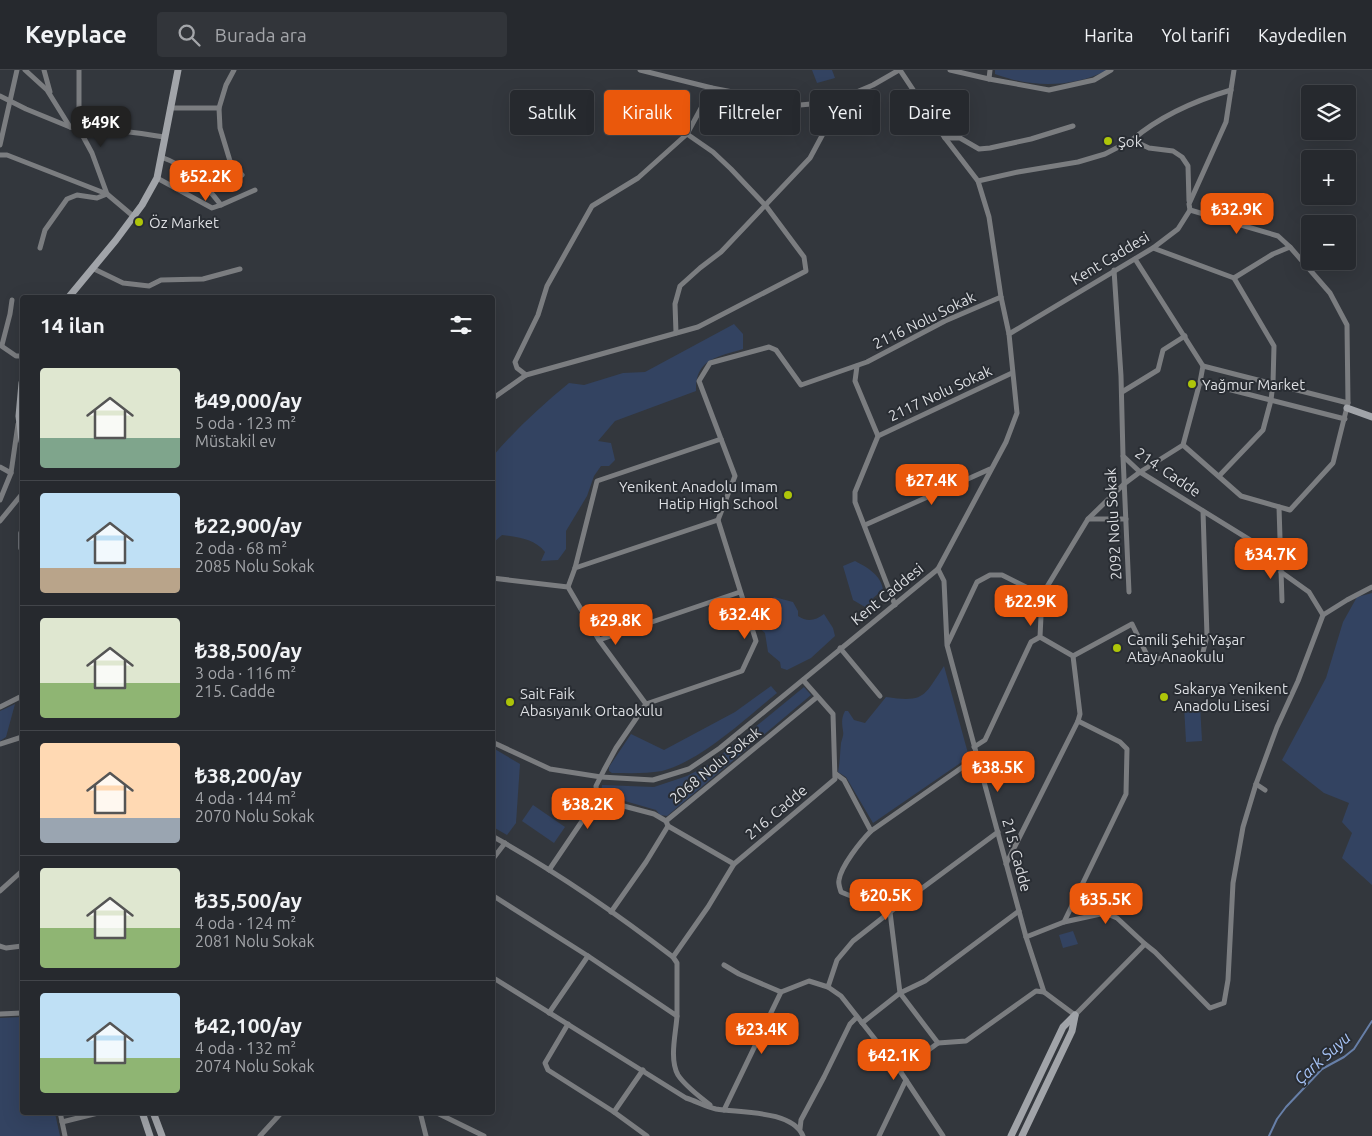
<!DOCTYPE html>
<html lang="tr">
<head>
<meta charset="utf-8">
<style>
	body { margin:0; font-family:Ubuntu,sans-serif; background:#32353a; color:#f1f3f6; height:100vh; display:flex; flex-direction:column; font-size:19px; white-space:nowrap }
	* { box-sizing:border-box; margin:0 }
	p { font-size:16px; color:#a4a6aa }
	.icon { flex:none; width:28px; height:28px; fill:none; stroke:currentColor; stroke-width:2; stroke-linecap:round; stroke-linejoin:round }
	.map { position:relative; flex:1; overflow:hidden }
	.panel { position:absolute; left:20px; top:225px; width:475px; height:820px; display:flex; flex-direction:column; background:#26292e; border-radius:5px; box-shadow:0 5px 20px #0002,0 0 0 1px #42454a }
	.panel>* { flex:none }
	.hud { position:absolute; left:510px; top:20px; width:475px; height:45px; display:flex; gap:10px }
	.fabs { position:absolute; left:1301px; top:15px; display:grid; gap:10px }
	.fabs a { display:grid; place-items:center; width:55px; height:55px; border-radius:5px; background:#26292e; box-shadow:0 5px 20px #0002,0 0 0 1px #42454a; font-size:25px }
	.price { position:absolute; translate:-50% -42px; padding:0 11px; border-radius:10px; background:#ea580c; color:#fff; font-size:16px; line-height:32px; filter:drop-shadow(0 1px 2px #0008) }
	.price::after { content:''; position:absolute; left:50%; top:30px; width:15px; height:11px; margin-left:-8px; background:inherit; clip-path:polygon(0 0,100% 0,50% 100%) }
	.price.selected { background:#222; color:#fff }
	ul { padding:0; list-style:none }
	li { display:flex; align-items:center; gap:15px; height:125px; padding:0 20px }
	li+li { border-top:1px solid #42454a }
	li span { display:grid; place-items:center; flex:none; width:140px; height:100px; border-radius:5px; color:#555 }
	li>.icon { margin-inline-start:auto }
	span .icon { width:60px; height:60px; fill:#fffc; stroke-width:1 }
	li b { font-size:21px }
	h2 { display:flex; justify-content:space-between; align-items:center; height:60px; padding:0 20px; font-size:21px }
	.chip { padding:0 18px; border-radius:5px; background:#26292e; box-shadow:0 5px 20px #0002,0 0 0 1px #42454a; font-size:18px; line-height:45px }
	.chip.selected { background:#ea580c; color:#fff }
	header { display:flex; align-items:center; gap:30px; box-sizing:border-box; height:70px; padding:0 25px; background:#26292e; border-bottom:1px solid #42454a }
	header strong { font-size:24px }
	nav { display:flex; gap:28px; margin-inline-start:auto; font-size:18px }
	.search { width:350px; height:45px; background:#32353a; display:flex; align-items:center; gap:12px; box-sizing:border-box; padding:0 18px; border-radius:5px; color:#a4a6aa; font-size:19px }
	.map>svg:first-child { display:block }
</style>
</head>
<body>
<header>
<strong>Keyplace</strong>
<div class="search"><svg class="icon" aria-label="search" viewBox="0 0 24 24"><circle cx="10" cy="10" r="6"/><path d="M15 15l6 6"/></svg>Burada ara</div>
<nav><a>Harita</a><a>Yol tarifi</a><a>Kaydedilen</a></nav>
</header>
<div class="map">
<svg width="1372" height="1066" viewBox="0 0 1372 1066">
	<rect width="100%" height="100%" fill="#33373d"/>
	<!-- green -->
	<g fill="#334361">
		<polygon points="812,0 832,0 835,8 817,13"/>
		<path d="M995 0H1108C1071 18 1033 18 995 4Z"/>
		<path d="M734 254 743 264V279C717 287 695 289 696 321L615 351 598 371 611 373 615 390 609 396H601L594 406 587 426 566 461V479L558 490 541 491 545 482C535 469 518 467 502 465L493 473V386C516 359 541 336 569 313L584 315 623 303 645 302Z"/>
		<path d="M855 491C867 497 882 506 883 520L873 528 875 535 865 537 853 530 843 496Z"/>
		<polygon points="1372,523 1372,815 1342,788 1352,763 1342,752 1349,733 1324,723 1282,690 1326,608 1343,552 1357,527"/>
		<path d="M774 527 793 532 798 541V546C807 552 815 551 824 544L833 558 835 566 811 588 787 600 781 598 780 592 768 582 765 563 756 555 754 538 768 533Z"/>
		<path d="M944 596 969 687 873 753 846 707 838 702C840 692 840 683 841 673 842 669 844 665 843 661 842 653 841 649 845 641H848L854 650 865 653 886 627C925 633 924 626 944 596Z"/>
		<path d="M771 616 777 623C745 649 701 691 662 701 645 704 628 703 612 703L609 701V697L631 664 664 680 735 642Z"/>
		<polygon points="804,617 811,625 667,746 660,745 656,740 604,725 601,722 602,715 654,717 687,706 710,694"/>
		<polygon points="15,634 6,667 0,671 0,641"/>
		<polygon points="1200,634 1202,671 1186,672 1184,635"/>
		<polygon points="493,678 520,694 516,753 507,765 493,757"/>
		<polygon points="533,735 565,757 554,773 522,751"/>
		<polygon points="1073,861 1078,874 1063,878 1059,865"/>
		<polygon points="22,947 22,1042 55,1043 60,1066 0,1066 0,948"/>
	</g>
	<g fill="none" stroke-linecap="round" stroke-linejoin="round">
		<!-- stream -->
		<polyline stroke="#677fa8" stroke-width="2" points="1269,1066 1277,1049 1286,1037 1322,999 1344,987 1354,979 1372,951"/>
		<!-- street -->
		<g stroke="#7b7d80" stroke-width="5">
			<polyline points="25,0 47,20 70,57 79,59 92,83 107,124 133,146"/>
			<polyline points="44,0 50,22"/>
			<path d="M79 0V59C108 58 135 62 164 67"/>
			<polyline points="234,0 226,15 219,38 220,58 230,91 242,105"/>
			<polyline points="640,0 712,18 800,35 833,32 873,15 899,0"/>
			<polyline points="900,0 945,68 978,111 989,147 1001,227 1009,264"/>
			<polyline points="950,0 989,9 990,0"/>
			<polyline points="989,9 1049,20 1094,10 1111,0"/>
			<polyline points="0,26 26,39 70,57"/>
			<polyline points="170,38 219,38"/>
			<polyline points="945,68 960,68 979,79 990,78 1031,69 1073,56"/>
			<polyline points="0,75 17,0"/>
			<polyline points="0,85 7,85 107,124 97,128 77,125 67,129 45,160 40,178"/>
			<path d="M161 87C187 96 205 114 221 135L255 120"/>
			<polyline points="157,108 212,138 221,135"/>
			<polyline points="978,111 1018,102 1078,92 1105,84 1132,70"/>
			<path d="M1189 131 1188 96 1182 87 1173 81 1149 78 1132 70C1160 46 1197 30 1231 20"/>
			<polyline points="1190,140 1278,166 1290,177"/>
			<polyline points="1153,178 1234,208 1274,276 1273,313 1271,330 1263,360 1219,406"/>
			<polyline points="1135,189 1203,296"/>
			<polyline points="92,198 123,213 149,216 161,210 203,209 240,199"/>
			<polyline points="1114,200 1121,306 1123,386 1140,402 1281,489"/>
			<polyline points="1234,208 1273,184 1290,177 1330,223 1347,255 1348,333"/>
			<polyline points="676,263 675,234 680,216 700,198 721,182 810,88 824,62 833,32"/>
			<polyline points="0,275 16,286 22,286"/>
			<polyline points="2,275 10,244 12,230"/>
			<polyline points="857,296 855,311 878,366 855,422 855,432 895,535"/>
			<polyline points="526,305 517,298 515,292 538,245 547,216 592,136 638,108 687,64 712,18"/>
			<polyline points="1200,312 1345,349"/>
			<polyline points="1122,322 1158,300 1163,280 1185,266"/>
			<polyline points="492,329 526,305 698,257 806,201 804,187 766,136 731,99 713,82 687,64"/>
			<polyline points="878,366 1012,303"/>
			<polyline points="1123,386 1129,522"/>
			<polyline points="0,397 11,403"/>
			<polyline points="0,430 11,403 18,354"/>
			<polyline points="1279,437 1282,531"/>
			<polyline points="1088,449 1126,449"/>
			<polyline points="0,451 22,424"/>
			<polyline points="865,455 990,399"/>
			<polyline points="575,498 718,450 735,406 699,311 710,293 769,277 776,280 801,315 867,292 945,251 1001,227"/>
			<polyline points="938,499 944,511 947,575 1026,867 1044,922 1075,945 1145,874 1155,882 1210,938 1224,933 1228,910 1233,813 1243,757 1256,714 1277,657 1298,611 1323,545 1347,530 1372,517"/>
			<polyline points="1281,502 1309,522 1323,545"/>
			<polyline points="492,508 568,517 599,570 646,634 616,678 604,700 596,716 597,729 549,800"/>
			<polyline points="568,517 575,498 597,411 721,369"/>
			<polyline points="599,570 740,522"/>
			<polyline points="948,573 977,512 990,505 1002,505 1042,525"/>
			<polyline points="840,578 880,626"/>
			<polyline points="1073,586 1132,554 1149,589 1202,586 1207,566 1203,441"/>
			<polyline points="646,634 742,601 756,571 718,450"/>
			<polyline points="0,637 22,626"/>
			<polyline points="492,672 550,699 601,707 653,710 689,699 720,678 938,499 1006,372 1017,343 1009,264 1153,178 1178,159 1190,140 1189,134 1226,52 1234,0"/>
			<polyline points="0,674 22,667"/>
			<polyline points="974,677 985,670 1031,572 1040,567"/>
			<polyline points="836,704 844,710 871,761 977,687"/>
			<polyline points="1256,714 1265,720"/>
			<polyline points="597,729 654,744 666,751"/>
			<polyline points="668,756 734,794"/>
			<path d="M871 761C861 771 841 796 839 810 838 814 840 818 841 822L890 842 998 762"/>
			<path d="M492 766C555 801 616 843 673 887L677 893V946L588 886 492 825"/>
			<polyline points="492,790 505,773"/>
			<polyline points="1006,794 1078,651"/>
			<polyline points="0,821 22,801"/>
			<polyline points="611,842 646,792 668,756 666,751 817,627"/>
			<polyline points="1064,852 1105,843 1117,848 1145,874"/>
			<polyline points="1026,867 1064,852 1126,724 1127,679 1120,672 1078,651 1080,644 1073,586 1040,567 1042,525 1088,449 1124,414 1140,402 1183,375 1200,312 1203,296 1348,333 1333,393 1290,440 1241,426 1183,375"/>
			<polyline points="0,876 6,878 22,876"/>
			<polyline points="673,887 708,837 734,794 835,709 833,644 803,610"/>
			<polyline points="724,895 739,904 781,922 809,911 828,917 837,890 853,871 890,842 900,923 925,911 1019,841"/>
			<path d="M492 907 686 1028C696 1031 706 1037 716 1039 741 1043 792 1040 803 1066"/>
			<polyline points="828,917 841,926 900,1001 943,1066"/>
			<polyline points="549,943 588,886"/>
			<polyline points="0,944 22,943"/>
			<path d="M677 946C676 963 669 989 678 1005 685 1016 699 1026 710 1035"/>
			<polyline points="862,953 900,923 938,973 966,971 1036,921 1044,922"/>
			<polyline points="568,954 545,993 548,1000 614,1042"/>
			<polyline points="643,1000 614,1042 647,1066"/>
			<polyline points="900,1001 938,973"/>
			<polyline points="724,1040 781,922"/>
			<polyline points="60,1042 65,1066"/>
			<polyline points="420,1042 426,1066"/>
			<polyline points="435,1042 484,1066"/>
			<polyline points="62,1052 102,1042"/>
			<polyline points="800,1059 801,1050 824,1007 850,954 857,947"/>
			<polyline points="260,1066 282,1042"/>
			<polyline points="879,1066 906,1010"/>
		</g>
		<!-- secondary -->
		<g stroke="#a1a4a9" stroke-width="7">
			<polyline points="68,228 116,170 142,135 157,108 178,0"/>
			<polyline points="22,313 19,346 22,371"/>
			<polyline points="1347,338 1372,347"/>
			<polyline points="22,463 22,478"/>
			<polyline points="142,1042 150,1066"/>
			<polyline points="153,1042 162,1066"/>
			<polyline points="1011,1066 1063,957 1075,945"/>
			<polyline points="1022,1066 1072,961 1075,946"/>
		</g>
	</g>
	<!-- markers -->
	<g fill="#aec509" stroke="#292d33" stroke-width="2">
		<circle cx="1108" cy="71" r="5"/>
		<circle cx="139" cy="152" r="5"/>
		<circle cx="1192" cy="314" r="5"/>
		<circle cx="788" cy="425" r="5"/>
		<circle cx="1117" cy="578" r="5"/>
		<circle cx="1164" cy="627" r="5"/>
		<circle cx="510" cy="632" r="5"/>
	</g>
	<g text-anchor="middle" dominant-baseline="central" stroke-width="4" stroke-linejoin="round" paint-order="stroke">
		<!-- poi labels -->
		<g font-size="15" fill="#dcdee2" stroke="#292d33" text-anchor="start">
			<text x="1118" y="71">Şok</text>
			<text x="149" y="152">Öz Market</text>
			<text x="1202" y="314">Yağmur Market</text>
			<text x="778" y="416" text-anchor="end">Yenikent Anadolu Imam<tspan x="778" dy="17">Hatip High School</tspan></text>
			<text x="1127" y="569">Camili Şehit Yaşar<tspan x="1127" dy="17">Atay Anaokulu</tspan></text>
			<text x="1174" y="618">Sakarya Yenikent<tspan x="1174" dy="17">Anadolu Lisesi</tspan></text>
			<text x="520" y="623">Sait Faik<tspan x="520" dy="17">Abasıyanık Ortaokulu</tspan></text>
		</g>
		<!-- street labels -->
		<g font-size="15" fill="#dcdee2" stroke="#292d33">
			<text transform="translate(1110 188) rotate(-31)">Kent Caddesi</text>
			<text transform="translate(924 250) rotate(-26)">2116 Nolu Sokak</text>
			<text transform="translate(940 323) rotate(-25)">2117 Nolu Sokak</text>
			<text transform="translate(1168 402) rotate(34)">214. Cadde</text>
			<text transform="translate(1113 454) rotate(-93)">2092 Nolu Sokak</text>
			<text transform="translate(887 524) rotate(-39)">Kent Caddesi</text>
			<text transform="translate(715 695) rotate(-39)">2068 Nolu Sokak</text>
			<text transform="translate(776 742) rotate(-40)">216. Cadde</text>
			<text transform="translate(1017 785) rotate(75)">215. Cadde</text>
		</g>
		<!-- water labels -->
		<g font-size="16" font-style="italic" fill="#a8c5f9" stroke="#292d33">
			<text transform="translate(1322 988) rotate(-42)">Çark Suyu</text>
		</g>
	</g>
</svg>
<div class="fabs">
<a><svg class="icon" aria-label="layers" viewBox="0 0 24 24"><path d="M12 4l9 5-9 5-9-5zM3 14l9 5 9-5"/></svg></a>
<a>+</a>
<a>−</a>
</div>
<b class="price selected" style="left:101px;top:78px">₺49K</b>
<b class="price" style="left:206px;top:132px">₺52.2K</b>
<b class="price" style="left:1237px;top:165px">₺32.9K</b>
<b class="price" style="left:932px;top:436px">₺27.4K</b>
<b class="price" style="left:1271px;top:510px">₺34.7K</b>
<b class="price" style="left:1031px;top:557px">₺22.9K</b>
<b class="price" style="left:745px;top:570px">₺32.4K</b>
<b class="price" style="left:616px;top:576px">₺29.8K</b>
<b class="price" style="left:998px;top:723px">₺38.5K</b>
<b class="price" style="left:588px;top:760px">₺38.2K</b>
<b class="price" style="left:886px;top:851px">₺20.5K</b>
<b class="price" style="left:1106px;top:855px">₺35.5K</b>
<b class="price" style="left:762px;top:985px">₺23.4K</b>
<b class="price" style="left:894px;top:1011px">₺42.1K</b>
<div class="hud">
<a class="chip">Satılık</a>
<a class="chip selected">Kiralık</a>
<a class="chip">Filtreler</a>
<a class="chip">Yeni</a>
<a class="chip">Daire</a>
</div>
<section class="panel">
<h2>14 ilan<svg class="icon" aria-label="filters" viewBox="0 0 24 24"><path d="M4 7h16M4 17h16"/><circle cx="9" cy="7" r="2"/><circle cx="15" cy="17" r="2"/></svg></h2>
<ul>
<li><span style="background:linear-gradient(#dfe7d0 70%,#7fa58c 0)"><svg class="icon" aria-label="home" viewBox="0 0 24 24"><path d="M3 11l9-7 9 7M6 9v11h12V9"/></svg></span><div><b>₺49,000/ay</b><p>5 oda · 123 m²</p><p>Müstakil ev</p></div></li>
<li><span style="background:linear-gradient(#bfe0f5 75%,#b9a48a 0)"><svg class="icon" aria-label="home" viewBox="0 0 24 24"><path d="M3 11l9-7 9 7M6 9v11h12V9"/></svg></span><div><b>₺22,900/ay</b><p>2 oda · 68 m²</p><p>2085 Nolu Sokak</p></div></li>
<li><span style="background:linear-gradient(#dfe7d0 65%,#8fb573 0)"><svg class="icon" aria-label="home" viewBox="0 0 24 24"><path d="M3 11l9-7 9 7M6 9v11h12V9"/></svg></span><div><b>₺38,500/ay</b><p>3 oda · 116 m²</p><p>215. Cadde</p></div></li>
<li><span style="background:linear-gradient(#ffd9b3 75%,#9aa5b1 0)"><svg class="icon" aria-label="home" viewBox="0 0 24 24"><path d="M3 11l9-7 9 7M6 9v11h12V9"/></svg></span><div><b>₺38,200/ay</b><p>4 oda · 144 m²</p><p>2070 Nolu Sokak</p></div></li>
<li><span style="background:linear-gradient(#dfe7d0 60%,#8fb573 0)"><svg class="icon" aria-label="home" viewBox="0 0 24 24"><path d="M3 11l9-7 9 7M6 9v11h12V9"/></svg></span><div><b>₺35,500/ay</b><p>4 oda · 124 m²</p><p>2081 Nolu Sokak</p></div></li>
<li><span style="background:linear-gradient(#bfe0f5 65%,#8fb573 0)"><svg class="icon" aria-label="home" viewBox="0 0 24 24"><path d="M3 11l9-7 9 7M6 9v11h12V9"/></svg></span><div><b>₺42,100/ay</b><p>4 oda · 132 m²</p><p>2074 Nolu Sokak</p></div></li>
</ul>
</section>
</div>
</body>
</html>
